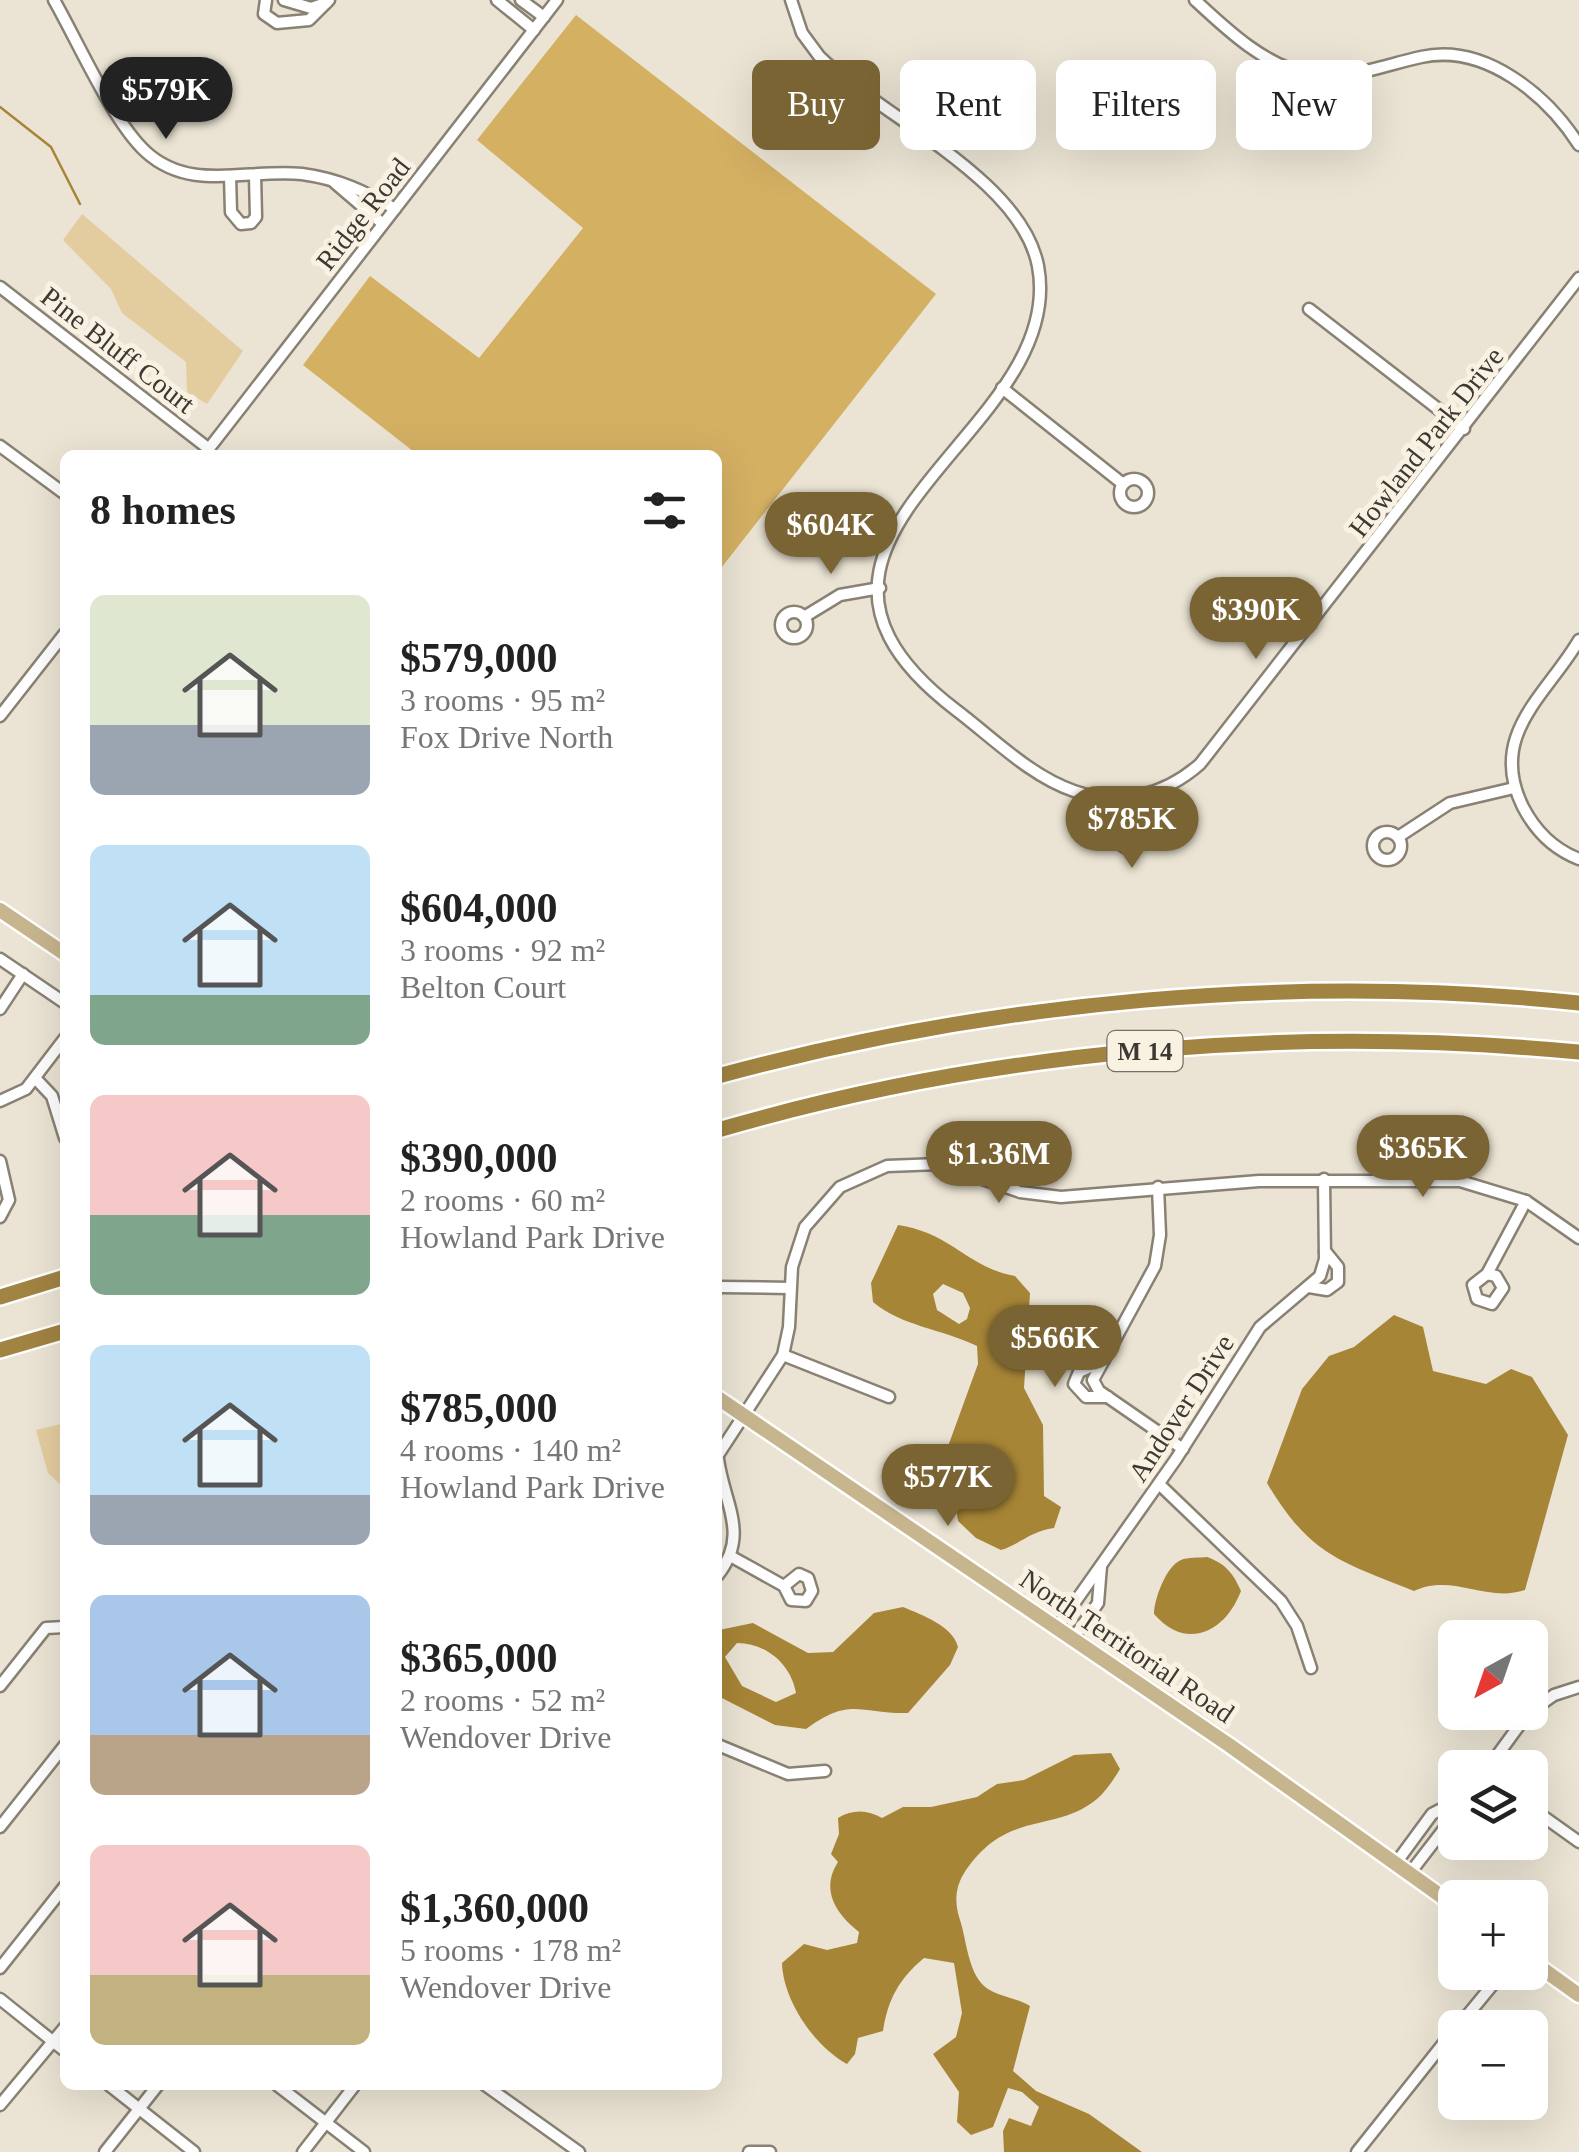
<!DOCTYPE html>
<html lang="en">
<head>
<meta charset="utf-8">
<style>
	body { margin:0; font-family:"Times New Roman",serif; background:#f6f6f6; color:#222; height:100vh; display:flex; flex-direction:column; font-size:38px; white-space:nowrap }
	* { box-sizing:border-box; margin:0 }
	p { font-size:32px; color:#767676 }
	.icon { flex:none; width:55px; height:55px; fill:none; stroke:currentColor; stroke-width:2; stroke-linecap:round; stroke-linejoin:round }
	.map { position:relative; flex:1; overflow:hidden }
	.details { position:absolute; left:60px; top:450px; width:662px; height:1640px; display:flex; flex-direction:column; background:#fff; border-radius:15px; box-shadow:0 10px 40px #0002 }
	.details>* { flex:none }
	.guide { position:absolute; left:752px; top:60px; width:675px; height:90px; display:flex; gap:20px }
	.needle { width:65px; rotate:220deg }
	.controls { position:absolute; left:1438px; top:1620px; display:grid; gap:20px }
	.controls a { display:grid; place-items:center; width:110px; height:110px; border-radius:15px; background:#fff; box-shadow:0 10px 40px #0002; font-size:50px }
	.price { position:absolute; translate:-50% -85px; padding:0 22px; border-radius:35px; background:#7a6434; color:#fff; font-size:32px; line-height:65px; filter:drop-shadow(0 2px 5px #0008) }
	.price::after { content:''; position:absolute; left:50%; top:60px; width:30px; height:22px; margin-left:-15px; background:inherit; clip-path:polygon(0 0,100% 0,50% 100%) }
	.price.on { background:#222; color:#fff }
	ul { padding:0; list-style:none }
	li { display:flex; align-items:center; gap:30px; height:250px; padding:0 30px }
	li span { display:grid; place-items:center; flex:none; width:280px; height:200px; border-radius:15px; color:#555 }
	li>.icon { margin-inline-start:auto }
	span .icon { width:120px; height:120px; fill:#fffc; stroke-width:1 }
	li b { font-size:42px }
	h2 { display:flex; justify-content:space-between; align-items:center; height:120px; padding:0 30px; font-size:42px }
	.chip { padding:0 35px; border-radius:15px; background:#fff; box-shadow:0 10px 40px #0002; font-size:35px; line-height:90px }
	.chip.on { background:#7a6434; color:#fff }
	.map>svg:first-child { display:block }
</style>
</head>
<body>
<div class="map">
<svg width="1579" height="2152" viewBox="0 0 1579 2152">
	<rect width="100%" height="100%" fill="#ebe4d4"/>
	<!-- green -->
	<g fill="#e3cd9f">
		<polygon points="82,214 243,351 207,404 187,392 186,362 122,313 111,289 63,240"/>
		<polygon points="65,1423 65,1489 48,1473 36,1430"/>
	</g>
	<!-- forest -->
	<polygon fill="#d4b063" points="576,15 936,294 718,572 718,455 418,455 303,365 370,276 479,358 583,228 477,140"/>
	<!-- water -->
	<g fill="#a78537" fill-rule="evenodd">
		<path d="M898 1225C952 1233 968 1268 1015 1276L1030 1293 1024 1388 1043 1425 1044 1496 1061 1507 1054 1528C1031 1531 1022 1543 1001 1550L976 1538 958 1521 947 1449 978 1364 977 1346C942 1329 901 1326 873 1302L871 1283ZM943 1284 963 1293 970 1308 967 1319 959 1324 937 1310 933 1294Z"/>
		<path d="M1394 1315 1423 1327 1433 1371 1486 1384 1511 1369 1532 1377 1568 1435 1525 1590C1486 1603 1453 1573 1414 1591 1339 1561 1310 1555 1267 1483L1302 1389 1329 1356 1354 1347Z"/>
		<path d="M1207 1557C1226 1564 1233 1573 1241 1591 1225 1633 1186 1651 1154 1614 1154 1600 1166 1566 1181 1560 1187 1557 1200 1558 1207 1557Z"/>
		<path d="M903 1607C922 1615 953 1626 958 1647L950 1665 908 1713C859 1714 851 1696 806 1729L775 1725 718 1696 719 1630 753 1623 808 1653 833 1652 874 1613ZM737 1643C766 1643 791 1664 796 1693L776 1702 742 1686 725 1657Z"/>
		<path d="M1111 1753 1120 1769C1114 1779 1106 1791 1097 1799 1054 1834 1008 1809 966 1870 955 1886 954 1902 960 1920 967 1941 968 1976 988 1989 1001 1997 1017 1998 1030 2006L1013 2071 1036 2091 1089 2114 1142 2152H1004L1003 2131 1009 2118 1031 2126 1039 2107 1022 2092 1008 2088 993 2127 971 2135 957 2122 959 2092 933 2054 956 2037 962 2013 954 1963 924 1958C899 1979 888 1999 883 2031L858 2038 855 2054 847 2064C814 2046 783 2000 782 1963L804 1944 827 1950 857 1943 859 1932C836 1914 820 1890 838 1862L831 1854 839 1834 838 1818C853 1809 868 1810 882 1818L903 1807H931L977 1797 997 1784 1024 1780 1074 1755Z"/>
	</g>
	<g fill="none" stroke-linecap="round" stroke-linejoin="round">
		<!-- stream -->
		<polyline stroke="#a78537" stroke-width="2.5" points="0,107 51,147 80,204"/>
		<!-- minor casing -->
		<g stroke="#898274" stroke-width="15">
			<g id="minor">
				<path d="M54 0C78 42 113 122 146 152 191 193 248 168 302 174 338 179 365 191 395 209"/>
				<polyline points="266,0 264,14 277,23 309,20 329,0"/>
				<polyline points="284,0 311,8 326,3"/>
				<polyline points="497,0 534,30"/>
				<polyline points="521,0 544,17"/>
				<path d="M791 0 802 33 819 56C881 117 1021 178 1038 266 1070 436 729 537 956 710 993 738 1030 776 1074 791 1119 807 1165 795 1200 764L1579 278"/>
				<path d="M1195 0C1226 29 1266 67 1309 74 1348 81 1384 65 1421 57 1485 43 1547 95 1579 145"/>
				<polyline points="230,176 231,212 241,224 251,223 256,217 255,175"/>
				<polyline points="335,183 383,224"/>
				<polyline points="0,287 209,449"/>
				<polyline points="1309,309 1464,429"/>
				<polyline points="1002,388 1123,484"/>
				<polyline points="0,446 65,494"/>
				<polyline points="204,455 557,0"/>
				<circle cx="1134" cy="493" r="14"/>
				<circle cx="794" cy="625" r="13"/>
				<polyline points="804,617 840,595 880,588"/>
				<path d="M1579 640C1546 696 1487 735 1523 807 1536 832 1553 849 1579 859"/>
				<polyline points="0,716 65,633"/>
				<polyline points="1114,798 1117,842 1131,851 1141,842 1139,796"/>
				<circle cx="1387" cy="846" r="14"/>
				<polyline points="1398,837 1450,803 1514,788"/>
				<polyline points="0,959 65,1003"/>
				<polyline points="0,1009 23,974"/>
				<polyline points="35,1078 52,1096 65,1138"/>
				<polyline points="0,1101 26,1089 65,1038"/>
				<polyline points="0,1161 9,1200 0,1217"/>
				<polyline points="1158,1187 1160,1235 1155,1266 1093,1380 1099,1391 1183,1449"/>
				<polyline points="1487,1274 1496,1276 1503,1288 1492,1304 1477,1299 1473,1285 1487,1274 1526,1201"/>
				<polyline points="721,1287 790,1288"/>
				<polyline points="1309,1287 1327,1290 1338,1282 1338,1267 1325,1251"/>
				<polyline points="783,1355 889,1397"/>
				<polyline points="1100,1363 1079,1372 1074,1384 1086,1397 1108,1397"/>
				<polyline points="718,1455 783,1355 789,1327 792,1267 805,1227 840,1187 887,1166 939,1164 1020,1192 1061,1197 1259,1181 1460,1181 1526,1201 1579,1238"/>
				<path d="M718 1459C724 1504 750 1534 718 1575"/>
				<polyline points="1159,1484 1281,1601 1297,1626 1311,1668"/>
				<polyline points="732,1557 784,1586 791,1600 806,1601 812,1591 808,1578 799,1574 784,1586"/>
				<polyline points="1056,1629 1176,1459 1260,1327 1320,1276 1325,1259 1324,1179"/>
				<polyline points="1072,1640 1098,1603 1101,1566"/>
				<polyline points="0,1686 46,1628 65,1627"/>
				<polyline points="1530,1712 1554,1695 1579,1687"/>
				<polyline points="718,1745 788,1774 825,1771"/>
				<polyline points="1488,1768 1529,1712"/>
				<polyline points="1530,1807 1579,1842"/>
				<polyline points="0,1827 65,1745"/>
				<polyline points="1396,1863 1432,1814 1455,1802"/>
				<polyline points="1410,1873 1447,1825 1453,1804"/>
				<polyline points="0,1968 65,1886"/>
				<polyline points="0,1999 65,2051"/>
				<polyline points="1457,2028 1503,1972"/>
				<polyline points="109,2085 194,2152"/>
				<polyline points="277,2085 364,2152"/>
				<polyline points="485,2085 579,2152"/>
				<polyline points="0,2105 65,2027"/>
				<polyline points="105,2152 158,2085"/>
				<polyline points="303,2152 355,2085"/>
				<polyline points="749,2152 770,2152"/>
				<polyline points="1357,2152 1455,2029"/>
			</g>
		</g>
		<!-- major casing -->
		<g stroke="#fff" stroke-width="19">
			<g id="major">
				<polyline points="0,910 65,954"/>
				<polyline points="718,1398 1229,1745 1455,1906"/>
				<polyline points="1530,1960 1579,1995"/>
			</g>
		</g>
		<!-- highway casing -->
		<g stroke="#fff" stroke-width="20">
			<g id="highway">
				<path d="M718 1076C994 1001 1294 973 1579 1003"/>
				<path d="M718 1130C996 1049 1290 1025 1579 1052"/>
				<polyline points="0,1297 65,1277"/>
				<polyline points="0,1350 65,1331"/>
			</g>
		</g>
		<!-- minor -->
		<use href="#minor" stroke="#fff" stroke-width="10"/>
		<!-- major -->
		<use href="#major" stroke="#c7b58e" stroke-width="14"/>
		<!-- highway -->
		<use href="#highway" stroke="#a18342" stroke-width="15"/>
	</g>
	<g text-anchor="middle" dominant-baseline="central" stroke-width="10" stroke-linejoin="round" paint-order="stroke">
		<!-- shield labels -->
		<rect fill="#f9f1e2" stroke="#757068" stroke-width="2.5" x="1107.5" y="1031" width="75" height="40" rx="8"/>
		<g font-size="25" font-weight="bold" fill="#3c3933">
			<text x="1145" y="1051">M 14</text>
		</g>
		<!-- street labels -->
		<g font-size="28" fill="#3c3933" stroke="#f9f1e2">
			<text transform="translate(363 214) rotate(-52)">Ridge Road</text>
			<text transform="translate(118 350) rotate(38)">Pine Bluff Court</text>
			<text transform="translate(1426 442) rotate(-52)">Howland Park Drive</text>
			<text transform="translate(1181 1408) rotate(-57)">Andover Drive</text>
			<text transform="translate(1127 1646) rotate(34)">North Territorial Road</text>
		</g>
	</g>
</svg>
<div class="controls">
<a><svg class="needle" viewBox="-14 -14 28 28"><path d="M0-13l5 13h-10z" fill="#e53935"/><path d="M0 13l5-13h-10z" fill="#767676"/></svg></a>
<a><svg class="icon" aria-label="layers" viewBox="0 0 24 24"><path d="M12 4l9 5-9 5-9-5zM3 14l9 5 9-5"/></svg></a>
<a>+</a>
<a>−</a>
</div>
<b class="price on" style="left:166px;top:142px">$579K</b>
<b class="price" style="left:831px;top:577px">$604K</b>
<b class="price" style="left:1256px;top:662px">$390K</b>
<b class="price" style="left:1132px;top:871px">$785K</b>
<b class="price" style="left:1423px;top:1200px">$365K</b>
<b class="price" style="left:999px;top:1206px">$1.36M</b>
<b class="price" style="left:1055px;top:1390px">$566K</b>
<b class="price" style="left:948px;top:1529px">$577K</b>
<div class="guide">
<a class="chip on">Buy</a>
<a class="chip">Rent</a>
<a class="chip">Filters</a>
<a class="chip">New</a>
</div>
<section class="details">
<h2>8 homes<svg class="icon" aria-label="filters" viewBox="0 0 24 24"><path d="M4 7h16M4 17h16"/><circle cx="9" cy="7" r="2"/><circle cx="15" cy="17" r="2"/></svg></h2>
<ul>
<li><span style="background:linear-gradient(#dfe7d0 65%,#9aa5b1 0)"><svg class="icon" aria-label="home" viewBox="0 0 24 24"><path d="M3 11l9-7 9 7M6 9v11h12V9"/></svg></span><div><b>$579,000</b><p>3 rooms · 95 m²</p><p>Fox Drive North</p></div></li>
<li><span style="background:linear-gradient(#bfe0f5 75%,#7fa58c 0)"><svg class="icon" aria-label="home" viewBox="0 0 24 24"><path d="M3 11l9-7 9 7M6 9v11h12V9"/></svg></span><div><b>$604,000</b><p>3 rooms · 92 m²</p><p>Belton Court</p></div></li>
<li><span style="background:linear-gradient(#f6c9c9 60%,#7fa58c 0)"><svg class="icon" aria-label="home" viewBox="0 0 24 24"><path d="M3 11l9-7 9 7M6 9v11h12V9"/></svg></span><div><b>$390,000</b><p>2 rooms · 60 m²</p><p>Howland Park Drive</p></div></li>
<li><span style="background:linear-gradient(#bfe0f5 75%,#9aa5b1 0)"><svg class="icon" aria-label="home" viewBox="0 0 24 24"><path d="M3 11l9-7 9 7M6 9v11h12V9"/></svg></span><div><b>$785,000</b><p>4 rooms · 140 m²</p><p>Howland Park Drive</p></div></li>
<li><span style="background:linear-gradient(#a9c7e8 70%,#b9a48a 0)"><svg class="icon" aria-label="home" viewBox="0 0 24 24"><path d="M3 11l9-7 9 7M6 9v11h12V9"/></svg></span><div><b>$365,000</b><p>2 rooms · 52 m²</p><p>Wendover Drive</p></div></li>
<li><span style="background:linear-gradient(#f6c9c9 65%,#c2b280 0)"><svg class="icon" aria-label="home" viewBox="0 0 24 24"><path d="M3 11l9-7 9 7M6 9v11h12V9"/></svg></span><div><b>$1,360,000</b><p>5 rooms · 178 m²</p><p>Wendover Drive</p></div></li>
</ul>
</section>
</div>
</body>
</html>
